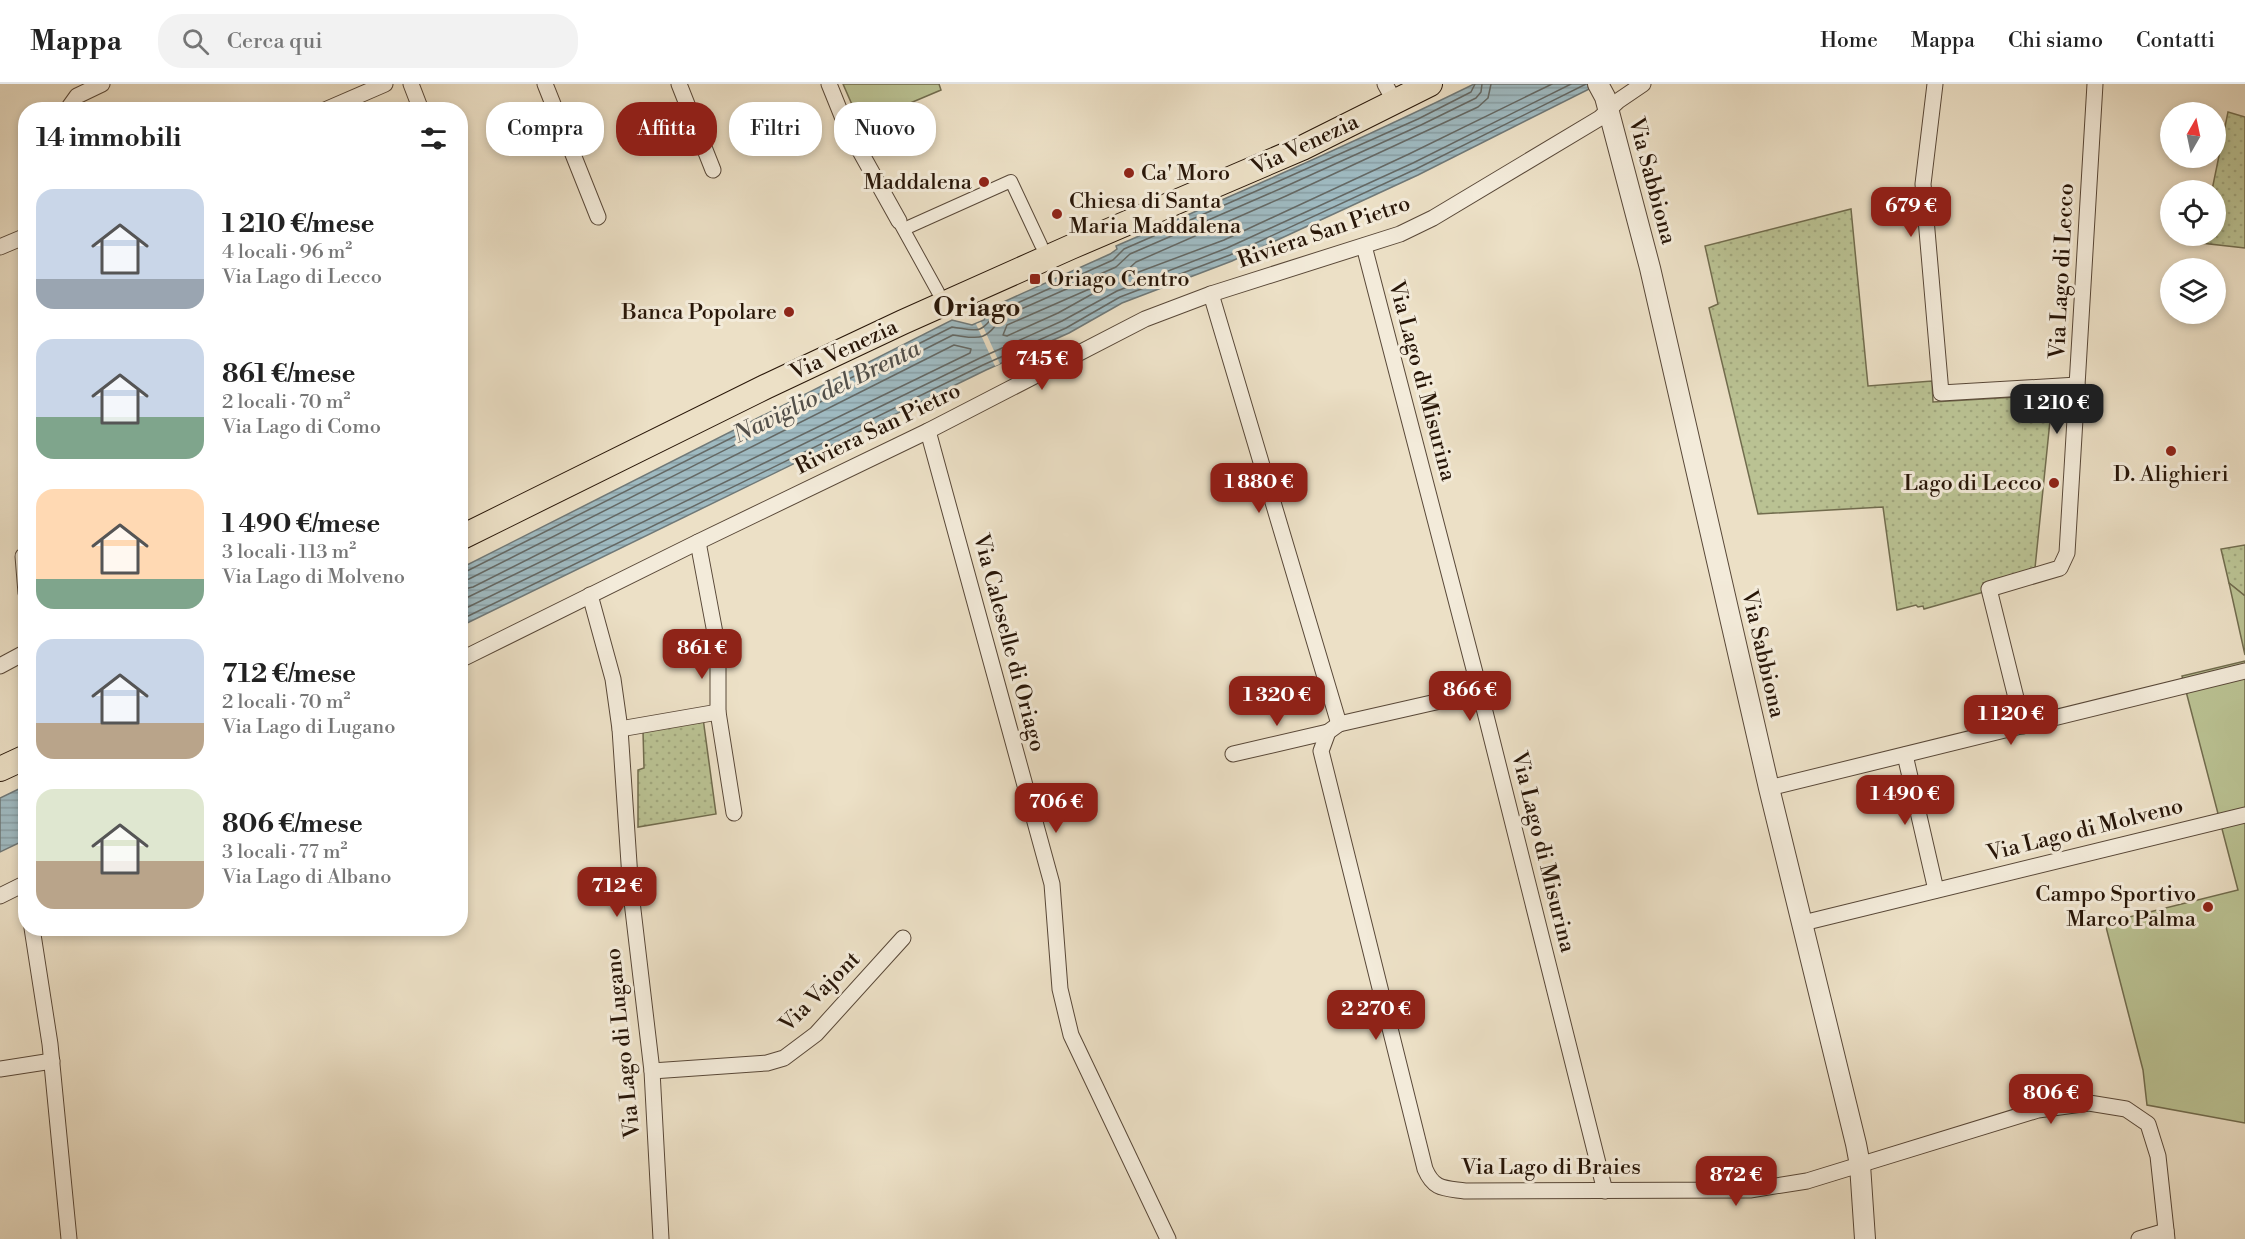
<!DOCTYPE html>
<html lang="it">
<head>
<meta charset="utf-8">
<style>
	body { margin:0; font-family:"Libre Bodoni",serif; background:#f2f2f2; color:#222; height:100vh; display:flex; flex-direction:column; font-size:22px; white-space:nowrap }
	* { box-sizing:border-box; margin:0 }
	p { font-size:20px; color:#767676 }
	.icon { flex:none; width:33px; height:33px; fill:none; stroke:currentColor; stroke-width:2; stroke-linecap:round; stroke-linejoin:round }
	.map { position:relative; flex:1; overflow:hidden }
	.side { position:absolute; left:18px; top:18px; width:450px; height:834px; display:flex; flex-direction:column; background:#fff; border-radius:24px; box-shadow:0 3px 9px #0003 }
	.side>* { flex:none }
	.top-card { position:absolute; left:486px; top:18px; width:570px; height:54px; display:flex; gap:12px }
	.needle { width:39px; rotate:9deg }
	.fabs { position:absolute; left:2160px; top:18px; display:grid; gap:12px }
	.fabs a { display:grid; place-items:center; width:66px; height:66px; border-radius:50%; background:#fff; box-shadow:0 3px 9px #0003; font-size:30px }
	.price { position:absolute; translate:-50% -51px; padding:0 14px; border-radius:12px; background:#8f2418; color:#fff; font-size:20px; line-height:39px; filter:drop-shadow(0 2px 3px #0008) }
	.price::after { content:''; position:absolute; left:50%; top:36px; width:18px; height:14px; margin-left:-9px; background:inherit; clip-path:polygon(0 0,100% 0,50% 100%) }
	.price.current { background:#222; color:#fff }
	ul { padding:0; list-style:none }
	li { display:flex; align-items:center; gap:18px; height:150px; padding:0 18px }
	li span { display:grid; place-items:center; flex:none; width:168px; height:120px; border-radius:18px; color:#555 }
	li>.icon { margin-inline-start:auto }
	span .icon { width:72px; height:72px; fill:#fffc; stroke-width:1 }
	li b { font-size:26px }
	h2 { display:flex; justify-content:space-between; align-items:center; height:72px; padding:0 18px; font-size:26px }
	.tag { padding:0 21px; border-radius:24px; background:#fff; box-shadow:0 3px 9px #0003; font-size:21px; line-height:54px }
	.tag.current { background:#8f2418; color:#fff }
	header { display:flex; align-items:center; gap:36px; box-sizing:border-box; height:84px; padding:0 30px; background:#fff; border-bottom:2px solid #e0e0e0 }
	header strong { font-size:28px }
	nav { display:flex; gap:33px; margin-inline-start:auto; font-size:21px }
	.search { width:420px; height:54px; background:#f2f2f2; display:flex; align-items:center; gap:15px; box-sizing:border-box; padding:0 21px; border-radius:24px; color:#767676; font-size:22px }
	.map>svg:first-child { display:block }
</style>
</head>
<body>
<header>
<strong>Mappa</strong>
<div class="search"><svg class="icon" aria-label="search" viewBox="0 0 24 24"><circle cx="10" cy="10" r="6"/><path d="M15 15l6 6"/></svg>Cerca qui</div>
<nav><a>Home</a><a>Mappa</a><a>Chi siamo</a><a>Contatti</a></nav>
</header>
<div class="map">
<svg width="2245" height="1155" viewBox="0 0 2245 1155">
	<defs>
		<pattern id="park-dots" width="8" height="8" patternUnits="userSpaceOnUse" patternTransform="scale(1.5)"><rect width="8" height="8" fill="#bac293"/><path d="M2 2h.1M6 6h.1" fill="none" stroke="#a0a67d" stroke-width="1.8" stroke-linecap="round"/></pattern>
		<pattern id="water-rules" width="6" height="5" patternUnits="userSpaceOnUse" patternTransform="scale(1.5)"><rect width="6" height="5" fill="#9fbac1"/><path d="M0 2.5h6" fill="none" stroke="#899fa4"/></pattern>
	</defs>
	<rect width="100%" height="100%" fill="#ece0c6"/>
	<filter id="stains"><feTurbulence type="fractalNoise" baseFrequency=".00333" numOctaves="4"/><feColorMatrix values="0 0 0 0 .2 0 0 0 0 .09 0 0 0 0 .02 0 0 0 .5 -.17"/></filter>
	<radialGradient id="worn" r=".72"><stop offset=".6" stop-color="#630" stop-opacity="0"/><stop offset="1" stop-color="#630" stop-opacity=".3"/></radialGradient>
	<!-- park -->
	<g fill="url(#park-dots)" stroke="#716c4e" stroke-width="1.5">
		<polygon points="2228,28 2245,33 2245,164 2201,159 2202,152 2216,152 2216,106 2212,106"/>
		<polygon points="1851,125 1868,302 1932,297 1933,318 2068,310 2067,328 2051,327 2035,484 1983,499 1984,508 1924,525 1923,522 1918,523 1916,521 1897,526 1883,423 1758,430 1709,224 1718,220 1705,162"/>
		<polygon points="2245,461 2245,512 2229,499 2221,465"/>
		<polygon points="703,634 716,730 638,743 638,686 644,684 643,647"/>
	</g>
	<!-- garden -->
	<g fill="#bac293" stroke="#716c4e" stroke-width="1.5">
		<polygon points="843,0 939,0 941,6 889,28 885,20 857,32"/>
		<polygon points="2229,499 2245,512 2245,571"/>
		<polygon points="2245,577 2245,1039 2147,1021 2143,986 2105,839 2238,806 2182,592"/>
	</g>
	<!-- water -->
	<g fill="url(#water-rules)" stroke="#6f7877" stroke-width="1.5">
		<path d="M1474 0H1599L1418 91 1232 177 1122 219 1069 249 986 286 461 542V484L952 236 972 241 984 236 990 224 1110 170 1117 165 1116 162C1236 110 1356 58 1474 0Z"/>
		<polygon points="25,702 25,756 0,768 0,714"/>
	</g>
	<!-- pier -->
	<polygon fill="#ece0c6" points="981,238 1000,280 995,282 976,240"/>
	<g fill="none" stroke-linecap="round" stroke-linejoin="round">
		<!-- shore -->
		<g stroke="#646864" stroke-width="1.5">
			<polyline points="1491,0 1488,14 1478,23 1286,112 1136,178 1125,188 1124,191 1128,192 1224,156 1409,70 1552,0"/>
			<polygon points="1094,203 1096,206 1094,209 1058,229 1007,252 1003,251 1007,241"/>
			<path d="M460 489 465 488 952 243C975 246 981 252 995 229L1113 176 1124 165 1279 97 1418 35 1471 8 1475 0"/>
			<path d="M460 497 469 495 953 251C977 254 985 259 1001 234L1116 183 1130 170 1282 104 1421 41 1476 14 1481 8 1482 0"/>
			<polyline points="460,506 473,503 954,261 971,265 970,269 460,517"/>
			<polyline points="460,527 980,274 1062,237 1117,207 1227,164 1413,79 1571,0"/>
			<polyline points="460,536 983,281 1066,244 1120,213 1230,171 1416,85 1586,0"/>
		</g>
		<!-- pedestrian casing -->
		<g stroke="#594838" stroke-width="14">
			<g id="pedestrian">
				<polyline points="901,141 938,208"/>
				<polyline points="904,145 1011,97 1041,161"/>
			</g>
		</g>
		<!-- minor casing -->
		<g stroke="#594838" stroke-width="17">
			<g id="minor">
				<polyline points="411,0 421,26"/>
				<polyline points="545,0 598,133"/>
				<polyline points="679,0 713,86"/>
				<polyline points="829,0 846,42 899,137"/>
				<polyline points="1385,0 1395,18"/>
				<polyline points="1935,0 1923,100 1941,309 2077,301"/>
				<polyline points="67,26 77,12 102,0"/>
				<polyline points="325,26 385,0"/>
				<polyline points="1364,162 1480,608 1605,1107"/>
				<polyline points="0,163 26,152"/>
				<polyline points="1211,210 1339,640"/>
				<polyline points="928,347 1052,800 1060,905 1071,951 1168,1155"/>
				<polyline points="698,458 718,565 718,628 734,729"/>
				<polyline points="23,472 26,509"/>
				<polyline points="590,511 613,595 620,645 631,809 652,987 661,1155"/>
				<polyline points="460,576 698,458 928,347 1145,235 1211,210 1400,150 1433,134 1600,34 1618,17 1643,0"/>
				<polyline points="0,582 26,568"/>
				<path d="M1480 608 1339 640 1328 648 1321 667 1425 1085C1434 1106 1444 1104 1465 1107L1750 1106 1807 1097 2038 1026 2089 1019 2126 1025 2148 1040 2158 1072 2167 1155"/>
				<polyline points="2023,642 1989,505 2060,484 2067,469 2095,0"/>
				<polyline points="620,645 718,628"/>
				<polyline points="1233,670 1328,648"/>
				<polyline points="1905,671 1936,806"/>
				<polyline points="1769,704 2245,587"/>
				<polyline points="0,812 26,799"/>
				<polyline points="1803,839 2245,731"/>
				<polyline points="32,844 50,960 69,1155"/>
				<polyline points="0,985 52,977"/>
				<polyline points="652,987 767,979 784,974 816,950 903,854"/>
				<polyline points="2139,1155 2166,1147"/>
			</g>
		</g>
		<!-- tertiary casing -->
		<g stroke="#594838" stroke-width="22">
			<polyline id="tertiary" points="1598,0 1605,13 1650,184 1769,704 1856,1060 1860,1081 1865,1155"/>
		</g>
		<!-- primary casing -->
		<g stroke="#281608" stroke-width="26">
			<g id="primary">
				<polyline points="460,454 765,303 903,238 1071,163 1302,64 1430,0"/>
				<polyline points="0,685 26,673"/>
			</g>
		</g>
		<!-- pedestrian -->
		<use href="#pedestrian" stroke="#f3ebda" stroke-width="12"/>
		<!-- minor -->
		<use href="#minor" stroke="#f3ebda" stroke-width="15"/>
		<!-- tertiary -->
		<use href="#tertiary" stroke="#f3ebda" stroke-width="20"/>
		<!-- primary -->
		<use href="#primary" stroke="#ece0c6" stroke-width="24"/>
	</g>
	<!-- markers -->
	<g fill="#8f2418" stroke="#f3ebda" stroke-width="2">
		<circle cx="1129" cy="89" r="6"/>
		<circle cx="984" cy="98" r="6"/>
		<circle cx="1057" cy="130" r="6"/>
		<rect x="1029" y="189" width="12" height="12" rx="3"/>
		<circle cx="789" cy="228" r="6"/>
		<circle cx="2171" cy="367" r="6"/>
		<circle cx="2054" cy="399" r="6"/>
		<circle cx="2208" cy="823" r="6"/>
	</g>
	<g text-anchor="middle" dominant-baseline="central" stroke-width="6" stroke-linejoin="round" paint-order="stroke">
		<!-- street labels -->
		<g font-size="22" fill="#281608" stroke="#f3ebda">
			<text transform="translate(1305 61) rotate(-25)">Via Venezia</text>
			<text transform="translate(1652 97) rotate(75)">Via Sabbiona</text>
			<text transform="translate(1324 148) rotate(-19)">Riviera San Pietro</text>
			<text transform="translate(2062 187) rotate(-87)">Via Lago di Lecco</text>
			<text transform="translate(844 266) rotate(-25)">Via Venezia</text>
			<text transform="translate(1422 297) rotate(75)">Via Lago di Misurina</text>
			<text transform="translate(878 345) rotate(-26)">Riviera San Pietro</text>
			<text transform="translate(1009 559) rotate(75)">Via Caleselle di Oriago</text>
			<text transform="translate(1763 570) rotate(77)">Via Sabbiona</text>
			<text transform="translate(2085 746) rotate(-14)">Via Lago di Molveno</text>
			<text transform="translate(1543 768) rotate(76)">Via Lago di Misurina</text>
			<text transform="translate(820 908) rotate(-45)">Via Vajont</text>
			<text transform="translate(623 959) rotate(-96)">Via Lago di Lugano</text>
			<text x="1551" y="1083">Via Lago di Braies</text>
		</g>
		<!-- poi labels -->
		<g font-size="22" fill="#281608" stroke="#f3ebda" text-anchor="end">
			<text x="1141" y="89" text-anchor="start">Ca' Moro</text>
			<text x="972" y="98">Maddalena</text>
			<text x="1069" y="117" text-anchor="start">Chiesa di Santa<tspan x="1069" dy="25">Maria Maddalena</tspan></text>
			<text x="1047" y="195" text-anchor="start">Oriago Centro</text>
			<text x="777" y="228">Banca Popolare</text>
			<text x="2171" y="390" text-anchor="middle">D. Alighieri</text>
			<text x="2042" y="399">Lago di Lecco</text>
			<text x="2196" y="810">Campo Sportivo<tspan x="2196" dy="25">Marco Palma</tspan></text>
		</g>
		<!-- water labels -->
		<g font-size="24" font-style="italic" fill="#524f49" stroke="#f3ebda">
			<text transform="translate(827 308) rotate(-26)">Naviglio del Brenta</text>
		</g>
		<!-- quarter labels -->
		<g font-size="26" font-weight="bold" fill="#281608" stroke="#f3ebda">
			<text x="977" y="224">Oriago</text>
		</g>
	</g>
	<rect width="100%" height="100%" filter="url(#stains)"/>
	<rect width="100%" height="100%" fill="url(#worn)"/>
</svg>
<div class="fabs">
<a><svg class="needle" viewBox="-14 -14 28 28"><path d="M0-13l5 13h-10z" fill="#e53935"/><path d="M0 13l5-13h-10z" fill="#767676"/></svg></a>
<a><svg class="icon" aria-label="locate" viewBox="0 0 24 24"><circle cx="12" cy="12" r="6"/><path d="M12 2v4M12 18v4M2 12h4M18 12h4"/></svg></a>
<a><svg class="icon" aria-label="layers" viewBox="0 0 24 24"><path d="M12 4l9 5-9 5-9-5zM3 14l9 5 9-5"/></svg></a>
</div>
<b class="price" style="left:1911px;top:154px">679 €</b>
<b class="price" style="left:1042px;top:307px">745 €</b>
<b class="price current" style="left:2057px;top:351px">1 210 €</b>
<b class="price" style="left:1259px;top:430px">1 880 €</b>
<b class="price" style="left:702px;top:596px">861 €</b>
<b class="price" style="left:1470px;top:638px">866 €</b>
<b class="price" style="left:1277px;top:643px">1 320 €</b>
<b class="price" style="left:2011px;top:662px">1 120 €</b>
<b class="price" style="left:1905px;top:742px">1 490 €</b>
<b class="price" style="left:1056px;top:750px">706 €</b>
<b class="price" style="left:617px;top:834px">712 €</b>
<b class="price" style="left:1376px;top:957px">2 270 €</b>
<b class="price" style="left:2051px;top:1041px">806 €</b>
<b class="price" style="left:1736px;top:1123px">872 €</b>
<div class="top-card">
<a class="tag">Compra</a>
<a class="tag current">Affitta</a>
<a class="tag">Filtri</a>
<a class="tag">Nuovo</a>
</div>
<section class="side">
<h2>14 immobili<svg class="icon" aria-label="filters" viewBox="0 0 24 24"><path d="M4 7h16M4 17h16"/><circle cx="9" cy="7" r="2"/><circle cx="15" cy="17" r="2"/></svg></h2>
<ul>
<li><span style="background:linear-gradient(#c9d6e8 75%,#9aa5b1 0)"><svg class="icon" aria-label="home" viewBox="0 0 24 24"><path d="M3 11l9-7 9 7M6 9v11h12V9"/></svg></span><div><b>1 210 €/mese</b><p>4 locali · 96 m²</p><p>Via Lago di Lecco</p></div></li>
<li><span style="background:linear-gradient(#c9d6e8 65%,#7fa58c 0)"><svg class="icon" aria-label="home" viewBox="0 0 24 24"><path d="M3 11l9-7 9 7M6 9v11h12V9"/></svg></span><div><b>861 €/mese</b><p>2 locali · 70 m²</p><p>Via Lago di Como</p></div></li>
<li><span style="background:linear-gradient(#ffd9b3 75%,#7fa58c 0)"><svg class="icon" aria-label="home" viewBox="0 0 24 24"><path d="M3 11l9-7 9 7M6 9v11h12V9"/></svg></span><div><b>1 490 €/mese</b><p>3 locali · 113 m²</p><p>Via Lago di Molveno</p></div></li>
<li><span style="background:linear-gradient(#c9d6e8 70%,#b9a48a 0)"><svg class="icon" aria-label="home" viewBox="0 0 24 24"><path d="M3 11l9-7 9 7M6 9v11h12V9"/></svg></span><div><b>712 €/mese</b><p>2 locali · 70 m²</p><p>Via Lago di Lugano</p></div></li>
<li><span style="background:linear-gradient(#dfe7d0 60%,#b9a48a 0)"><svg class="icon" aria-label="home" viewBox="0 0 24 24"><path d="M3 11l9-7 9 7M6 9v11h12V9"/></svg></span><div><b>806 €/mese</b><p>3 locali · 77 m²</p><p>Via Lago di Albano</p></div></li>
</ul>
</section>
</div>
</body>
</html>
